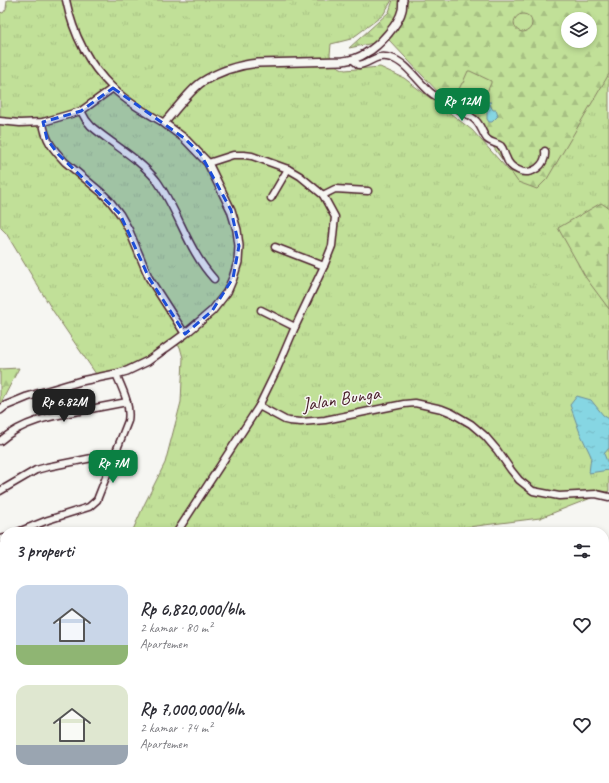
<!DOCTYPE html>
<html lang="id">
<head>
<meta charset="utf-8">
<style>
	body { margin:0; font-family:Caveat,sans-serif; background:#f2f2f3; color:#2b2b33; height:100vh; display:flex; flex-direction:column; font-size:15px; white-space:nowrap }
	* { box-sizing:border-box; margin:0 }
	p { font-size:13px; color:#7c7c81 }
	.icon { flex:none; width:22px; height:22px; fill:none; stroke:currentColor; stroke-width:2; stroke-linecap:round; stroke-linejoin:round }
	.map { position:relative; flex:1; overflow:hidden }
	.details { position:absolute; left:0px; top:527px; width:609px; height:256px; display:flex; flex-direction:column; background:#fff; border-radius:16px 16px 0 0; box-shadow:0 2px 6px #0003 }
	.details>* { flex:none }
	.fabs { position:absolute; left:561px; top:12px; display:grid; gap:8px }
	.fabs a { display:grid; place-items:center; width:36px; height:36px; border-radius:50%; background:#fff; box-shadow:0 2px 6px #0003; font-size:20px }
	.price { position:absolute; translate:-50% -34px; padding:0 9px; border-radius:8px; background:#0b8043; color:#fff; font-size:13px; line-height:26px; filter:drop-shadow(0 1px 2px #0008) }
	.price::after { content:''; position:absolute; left:50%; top:24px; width:12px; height:9px; margin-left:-6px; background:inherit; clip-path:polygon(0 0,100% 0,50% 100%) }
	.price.selected { background:#222; color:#fff }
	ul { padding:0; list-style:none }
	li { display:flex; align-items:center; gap:12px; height:100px; padding:0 16px }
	li span { display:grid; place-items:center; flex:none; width:112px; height:80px; border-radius:12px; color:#555 }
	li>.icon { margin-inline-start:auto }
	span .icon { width:48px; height:48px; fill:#fffc; stroke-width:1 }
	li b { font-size:17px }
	h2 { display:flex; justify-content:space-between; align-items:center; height:48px; padding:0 16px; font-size:17px }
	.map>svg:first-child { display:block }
</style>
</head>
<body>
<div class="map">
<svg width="609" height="783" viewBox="0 0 609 783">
	<defs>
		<pattern id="grass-tufts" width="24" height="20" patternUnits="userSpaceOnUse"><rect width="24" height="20" fill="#c1e098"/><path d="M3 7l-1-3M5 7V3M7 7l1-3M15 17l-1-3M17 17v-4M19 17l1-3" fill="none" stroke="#a7c083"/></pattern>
		<pattern id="forest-firs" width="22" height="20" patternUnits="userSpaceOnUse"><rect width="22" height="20" fill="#c1e098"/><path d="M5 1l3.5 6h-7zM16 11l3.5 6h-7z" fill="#a7c083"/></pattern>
		<pattern id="water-ripples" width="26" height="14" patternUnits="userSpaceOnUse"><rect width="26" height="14" fill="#86d6e3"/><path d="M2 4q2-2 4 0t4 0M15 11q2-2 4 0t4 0" fill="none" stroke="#75b7c3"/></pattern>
	</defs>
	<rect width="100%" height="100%" fill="#f6f6f2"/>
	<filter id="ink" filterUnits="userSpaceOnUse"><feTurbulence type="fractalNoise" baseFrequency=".025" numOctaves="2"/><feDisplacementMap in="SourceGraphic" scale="8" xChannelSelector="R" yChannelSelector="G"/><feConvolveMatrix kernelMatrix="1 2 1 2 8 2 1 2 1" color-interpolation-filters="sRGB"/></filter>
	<g filter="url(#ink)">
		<!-- grass -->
		<g fill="url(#grass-tufts)" stroke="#868062">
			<polygon points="7,0 392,0 383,15 351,39 331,44 330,55 335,65 345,70 380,67 404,78 472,130 509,171 520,177 609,54 609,491 540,518 429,532 132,532 144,505 165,463 181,402 183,358 180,347 177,345 174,346 162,355 102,379 96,374 53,311 6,233 0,227 0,12 3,13 6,9"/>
			<polygon points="609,750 609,783 269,783 275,778 604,778"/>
		</g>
		<!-- forest -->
		<g fill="url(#forest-firs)" stroke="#868062" fill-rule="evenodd">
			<path d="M393 0H609V74L547 179 537 189 518 182 470 114 440 94 389 40 349 48 389 12ZM568 19H590V41H568Z"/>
			<polygon points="601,203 609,208 609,309 586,278 558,228"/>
			<polygon points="19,368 0,405 0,369"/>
			<polygon points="604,552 609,554 609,662 604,665"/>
			<polygon points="5,721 5,778 253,778 242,783 0,783 0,722"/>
			<polygon points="604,738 609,738 609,782 604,778"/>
		</g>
		<!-- garden -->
		<g fill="#c1e098" stroke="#868062">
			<circle cx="523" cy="23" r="9"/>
			<polygon points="468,71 470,71 491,81 491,83 487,92 484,93 485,95 481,103 478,105 459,94 458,91 462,83 465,82 464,80"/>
		</g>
		<!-- water -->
		<g fill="url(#water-ripples)" stroke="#6e8d99">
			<polygon points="486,102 491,102 490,105 493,110 496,110 498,116 492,122 489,122 487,119 487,110 484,106 484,104"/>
			<polygon points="577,396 591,400 603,415 609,419 609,448 604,454 609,466 609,470 589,473 591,456 580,433 570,405"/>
		</g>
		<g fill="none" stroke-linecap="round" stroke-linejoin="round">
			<!-- river -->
			<g stroke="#86d6e3" stroke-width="9">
				<polyline points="604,716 609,724"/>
				<polyline points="246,783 252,778"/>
			</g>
			<!-- minor casing -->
			<g stroke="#4a1f2b" stroke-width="9">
				<g id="minor">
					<path d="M66 0C73 34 88 64 113 88 128 103 147 113 164 123"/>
					<path d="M353 60 359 65C371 63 376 53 391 58 406 62 418 82 430 92 443 103 460 108 474 119 481 124 482 133 487 139 491 143 497 143 501 146 504 149 504 154 506 157 508 163 513 168 518 170 531 177 547 165 545 151"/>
					<path d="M81 111 86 120 91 126C113 145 139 158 157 181 179 212 188 251 214 279"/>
					<polyline points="0,121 20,123 43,122 81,111 113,88"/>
					<path d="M43 122C45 140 53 149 65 162L102 193 110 201 120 214 129 230 149 278 185 334"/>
					<polyline points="208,163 233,155 244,155 252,156 288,169 300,176 323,195 335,217 332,246 324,266 295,327 277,369 259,406 285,420 289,421 301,422 325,420 404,404 415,403 442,409 452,413 471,424 485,436 497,450 511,470 519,480 533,491 559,496 596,494 609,497"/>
					<polyline points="323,195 335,189 368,191"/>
					<polyline points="271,198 288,169"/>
					<polyline points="275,247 324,266"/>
					<polyline points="261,310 295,327"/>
					<path d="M0 441C23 421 52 416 80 411 96 408 111 405 127 402"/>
					<polyline points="0,491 36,470 47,467 102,456 106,459 111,466"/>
					<path d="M18 532 48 520 89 507 97 500 128 421C131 405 122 388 116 374"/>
					<polyline points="177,532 259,406"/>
					<polyline points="0,539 5,538"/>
					<polyline points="0,653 5,647"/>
				</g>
			</g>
			<!-- tertiary casing -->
			<g stroke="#4a1f2b" stroke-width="10">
				<path id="tertiary" d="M0 410 5 406 27 397 81 381 116 374 127 371 148 361 185 334 212 311 227 292 233 278 238 262 239 246 237 230 231 210 208 163 184 138 164 123C175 111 190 90 202 82 219 71 239 65 258 63L343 61C351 60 359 58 366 53 379 46 399 24 402 10 403 7 402 3 403 0"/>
			</g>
			<!-- minor -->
			<use href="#minor" stroke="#f6f6f2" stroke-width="6"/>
			<!-- tertiary -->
			<use href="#tertiary" stroke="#f6f6f2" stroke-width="7"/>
			<!-- rail casing -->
			<g stroke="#4a1f2b" stroke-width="3">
				<g id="rail">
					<polyline points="604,667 609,668"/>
					<polyline points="98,783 110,778"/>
				</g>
			</g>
			<!-- rail -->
			<use href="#rail" stroke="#f6f6f2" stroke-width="1.5" stroke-dasharray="4.5" stroke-linecap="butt"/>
		</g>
	</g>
	<!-- marked area -->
	<path fill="#1d4ed8" fill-opacity="0.2" stroke="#1d4ed8" stroke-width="3" stroke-dasharray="8 5" stroke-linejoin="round" d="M113 88 184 138 200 153 231 210 239 246 233 278 212 311 185 334 149 278 120 214 58 154 47 139 43 122 81 111Z"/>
	<g text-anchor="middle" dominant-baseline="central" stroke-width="3" stroke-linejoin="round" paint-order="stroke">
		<!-- street labels -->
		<g font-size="19" fill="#4a1f2b" stroke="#f6f6f2">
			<text transform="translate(341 399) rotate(-9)">Jalan Bunga</text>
		</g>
	</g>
</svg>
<div class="fabs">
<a><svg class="icon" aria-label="layers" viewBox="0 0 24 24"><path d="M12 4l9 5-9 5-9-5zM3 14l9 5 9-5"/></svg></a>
</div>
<b class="price" style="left:462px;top:122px">Rp 12M</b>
<b class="price selected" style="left:64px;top:423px">Rp 6.82M</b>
<b class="price" style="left:113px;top:484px">Rp 7M</b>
<section class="details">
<h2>3 properti<svg class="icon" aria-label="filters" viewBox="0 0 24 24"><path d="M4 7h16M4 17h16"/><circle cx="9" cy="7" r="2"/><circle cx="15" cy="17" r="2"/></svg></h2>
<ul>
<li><span style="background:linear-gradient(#c9d6e8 75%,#8fb573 0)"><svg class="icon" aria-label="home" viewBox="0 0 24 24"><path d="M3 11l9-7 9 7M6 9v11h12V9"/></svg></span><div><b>Rp 6,820,000/bln</b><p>2 kamar · 80 m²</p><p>Apartemen</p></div><svg class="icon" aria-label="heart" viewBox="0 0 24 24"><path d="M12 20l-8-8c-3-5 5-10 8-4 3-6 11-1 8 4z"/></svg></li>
<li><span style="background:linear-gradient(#dfe7d0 75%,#9aa5b1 0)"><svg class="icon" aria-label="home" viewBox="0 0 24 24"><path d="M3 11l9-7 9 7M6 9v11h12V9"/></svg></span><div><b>Rp 7,000,000/bln</b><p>2 kamar · 74 m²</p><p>Apartemen</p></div><svg class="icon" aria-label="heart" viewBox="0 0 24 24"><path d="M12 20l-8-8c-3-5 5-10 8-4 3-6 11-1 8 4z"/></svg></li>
</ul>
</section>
</div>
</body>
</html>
